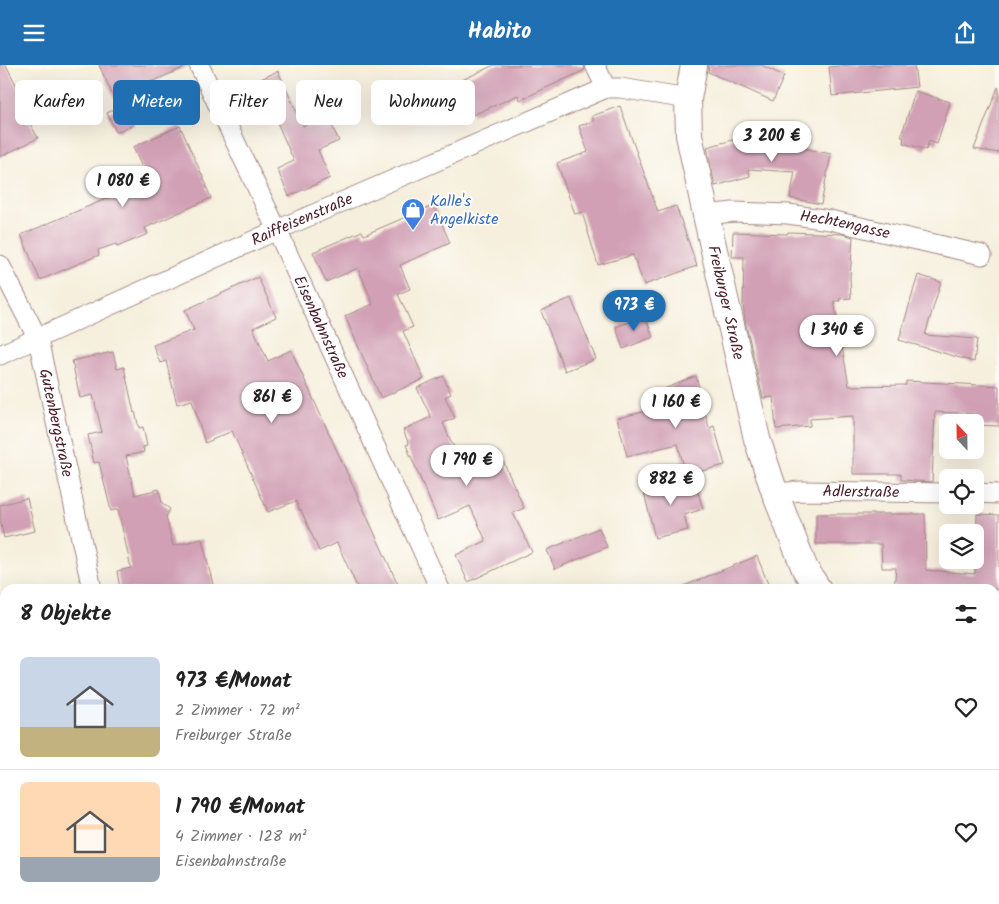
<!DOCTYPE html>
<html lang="de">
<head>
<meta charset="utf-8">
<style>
	body { margin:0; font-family:Kalam,sans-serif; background:#f6f6f6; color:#222; height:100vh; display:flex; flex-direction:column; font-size:19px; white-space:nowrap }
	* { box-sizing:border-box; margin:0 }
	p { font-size:16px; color:#767676 }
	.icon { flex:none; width:28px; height:28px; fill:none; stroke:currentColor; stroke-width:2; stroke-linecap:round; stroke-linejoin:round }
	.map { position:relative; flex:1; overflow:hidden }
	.details { position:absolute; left:0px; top:519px; width:1000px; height:321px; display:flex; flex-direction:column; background:#fff; border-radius:15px 15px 0 0; box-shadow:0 5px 20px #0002 }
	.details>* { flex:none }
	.banner { position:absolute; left:15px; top:15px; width:500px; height:45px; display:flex; gap:10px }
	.needle { width:32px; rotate:338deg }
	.controls { position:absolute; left:939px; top:349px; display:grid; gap:10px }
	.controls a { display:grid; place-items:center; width:45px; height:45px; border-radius:8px; background:#fff; box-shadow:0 5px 20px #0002; font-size:25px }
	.price { position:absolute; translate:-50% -42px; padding:0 11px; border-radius:18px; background:#fff; color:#222; font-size:16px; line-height:32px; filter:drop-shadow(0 1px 2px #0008) }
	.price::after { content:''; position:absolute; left:50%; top:30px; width:15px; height:11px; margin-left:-8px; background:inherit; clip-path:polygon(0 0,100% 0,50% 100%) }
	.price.on { background:#1f6fb2; color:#fff }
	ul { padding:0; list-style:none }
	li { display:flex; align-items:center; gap:15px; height:125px; padding:0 20px }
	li+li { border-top:1px solid #e0e0e0 }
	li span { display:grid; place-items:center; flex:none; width:140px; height:100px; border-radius:8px; color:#555 }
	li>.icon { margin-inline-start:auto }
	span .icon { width:60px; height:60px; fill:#fffc; stroke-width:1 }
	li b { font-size:21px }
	h2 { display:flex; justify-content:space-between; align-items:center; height:60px; padding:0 20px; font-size:21px }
	.chip { padding:0 18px; border-radius:8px; background:#fff; box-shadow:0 5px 20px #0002; font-size:18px; line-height:45px }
	.chip.on { background:#1f6fb2; color:#fff }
	header { display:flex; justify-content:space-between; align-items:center; height:65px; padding:0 20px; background:#1f6fb2; color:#fff; font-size:22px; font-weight:700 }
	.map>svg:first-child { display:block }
</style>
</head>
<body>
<header><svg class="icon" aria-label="menu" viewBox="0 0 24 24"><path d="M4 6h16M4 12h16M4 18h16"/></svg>Habito<svg class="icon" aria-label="share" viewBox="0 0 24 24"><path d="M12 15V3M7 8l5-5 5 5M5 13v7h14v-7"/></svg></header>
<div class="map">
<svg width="999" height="839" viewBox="0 0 999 839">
	<rect width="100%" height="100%" fill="#fdfcf7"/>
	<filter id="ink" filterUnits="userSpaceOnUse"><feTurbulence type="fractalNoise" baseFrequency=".02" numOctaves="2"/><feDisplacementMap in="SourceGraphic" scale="10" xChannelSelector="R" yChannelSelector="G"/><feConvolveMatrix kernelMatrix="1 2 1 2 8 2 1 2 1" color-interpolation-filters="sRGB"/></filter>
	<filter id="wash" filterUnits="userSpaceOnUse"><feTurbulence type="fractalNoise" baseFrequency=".0096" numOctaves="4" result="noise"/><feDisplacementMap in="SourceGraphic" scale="20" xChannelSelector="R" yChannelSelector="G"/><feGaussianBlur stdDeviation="1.12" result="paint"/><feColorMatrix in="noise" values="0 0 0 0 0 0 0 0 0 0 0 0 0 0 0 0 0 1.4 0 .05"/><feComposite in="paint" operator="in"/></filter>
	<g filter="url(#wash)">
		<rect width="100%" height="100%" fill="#f6efdd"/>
		<g id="blocks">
			<!-- building -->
			<g fill="#d1a0b5">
				<polygon points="0,0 6,0 23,33 28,31 38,53 29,57 38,73 0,92"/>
				<polygon points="99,0 188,0 188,1 114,33"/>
				<polygon points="494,0 584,0 585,5 520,35 518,30 473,50 458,17"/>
				<polygon points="709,0 761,0 784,11 773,36 708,7"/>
				<polygon points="849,0 914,0 917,22 832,31 829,2"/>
				<polygon points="278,6 303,61 327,50 339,76 318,85 330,113 289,131 277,104 294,96 273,48 255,56 251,46 239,44 245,35 240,24"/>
				<polygon points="441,16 449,34 431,42 423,24"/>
				<polygon points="998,22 999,23 999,88 974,84"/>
				<polygon points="915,26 950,37 937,79 929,76 926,85 903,78 904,72 901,72"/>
				<polygon points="124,40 134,60 116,67 107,48"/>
				<polygon points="620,41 658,147 676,141 697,201 644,220 633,190 598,200 582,147 575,149 557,98 588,87 579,61 594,56 592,51"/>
				<polygon points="180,61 207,121 206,121 211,133 145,163 148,169 117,182 116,179 98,185 99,190 40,215 21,170 148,116 133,82"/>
				<polygon points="800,66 797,82 831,89 821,139 790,133 795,107 748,104 750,111 715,121 707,82 740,73"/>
				<polygon points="434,140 450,178 400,200 410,224 398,229 413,262 403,266 424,314 381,333 345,251 373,239 358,203 326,217 313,187 362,166 364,170"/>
				<polygon points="733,167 787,169 788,167 816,168 842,169 853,172 850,212 851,233 839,234 840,236 834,236 849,321 906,320 906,316 999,321 999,361 975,360 976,349 935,347 932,417 901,415 901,409 853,409 853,351 810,354 810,361 776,364 773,332 763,333 745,255 743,240 744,192 732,192"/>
				<polygon points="918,210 941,217 925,270 977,274 974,297 899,275"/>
				<polygon points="258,212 276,252 253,263 268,296 291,285 400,524 358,524 337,478 319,486 301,445 300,446 296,436 268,447 232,366 205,378 192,335 177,339 166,296 160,298 153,280 194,265 185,245"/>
				<polygon points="571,233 596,294 565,306 541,246"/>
				<polygon points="645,251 653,272 623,284 616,262"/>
				<polygon points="113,287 117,304 124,302 134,348 135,347 139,363 143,362 147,381 143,382 144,387 126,391 135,430 159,424 162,438 170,444 166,452 173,481 202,474 214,524 120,524 117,506 131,503 118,444 111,446 99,397 94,398 88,370 102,367 93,330 80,333 72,296"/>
				<polygon points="443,311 451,329 445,332 455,353 443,358 463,403 499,387 524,443 513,448 532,487 468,517 456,490 486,476 470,441 438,455 406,380 409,379 403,365 431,352 417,323"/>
				<polygon points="696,311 709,363 714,361 725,400 686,410 678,379 627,391 617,353 669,341 664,324"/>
				<polygon points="694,415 703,444 684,450 688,465 655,473 642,419 657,421"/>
				<polygon points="27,433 35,466 4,473 0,455 0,440"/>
				<polygon points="816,449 925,449 926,505 975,509 977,449 999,450 999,524 894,524 896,503 882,503 881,479 816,479"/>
				<polygon points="599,463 607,482 555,504 547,485"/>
				<polygon points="757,491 770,524 679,524 679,523"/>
			</g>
		</g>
	</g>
	<g filter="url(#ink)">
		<use href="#blocks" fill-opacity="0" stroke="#a08784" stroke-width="1"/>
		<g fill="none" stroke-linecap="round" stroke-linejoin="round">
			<!-- street casing -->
			<g stroke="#a08784" stroke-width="21">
				<g id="street">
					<path id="s1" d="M199 0 277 165 440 524"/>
					<polyline points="595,0 606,23"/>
					<path id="s2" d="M706 150 733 147 788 149 830 155 982 190"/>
					<path id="s3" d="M0 200 38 274 92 524"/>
					<path id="s4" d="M0 290 277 165 606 23H620L688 34"/>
					<path id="s5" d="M775 428 801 426 948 428"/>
					<polyline points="975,428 999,429"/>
					<polyline points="995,602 999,603"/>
					<polyline points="158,835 159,839"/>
					<polyline points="581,835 583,839"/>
					<polyline points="841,835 843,839"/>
					<polyline points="559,839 564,835"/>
				</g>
			</g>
			<!-- secondary casing -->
			<g stroke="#a08784" stroke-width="28">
				<g id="secondary">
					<path id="s6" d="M694 0 688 34 689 70 706 150 757 374 775 428 805 504 818 524"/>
					<polyline points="995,782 999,788"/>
				</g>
			</g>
			<!-- street -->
			<use href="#street" stroke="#fff" stroke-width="19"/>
			<!-- secondary -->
			<use href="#secondary" stroke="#fff" stroke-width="26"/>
		</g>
	</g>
	<!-- icons -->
	<defs>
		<g id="shop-pin" transform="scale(1.25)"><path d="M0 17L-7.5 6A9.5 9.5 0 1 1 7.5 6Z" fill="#3f7fe0" stroke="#fdfcf7"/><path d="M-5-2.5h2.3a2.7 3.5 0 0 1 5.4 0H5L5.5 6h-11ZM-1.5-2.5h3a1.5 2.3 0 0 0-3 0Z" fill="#fff"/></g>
	</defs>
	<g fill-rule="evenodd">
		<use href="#shop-pin" x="413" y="145"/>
	</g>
	<g text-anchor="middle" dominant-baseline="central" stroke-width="4" stroke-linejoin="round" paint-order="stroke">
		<!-- shop labels -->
		<g font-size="16" fill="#366cbe" stroke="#fdfcf7" text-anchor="start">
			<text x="430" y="136">Kalle's<tspan x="430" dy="18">Angelkiste</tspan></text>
		</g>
		<!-- street labels -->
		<g font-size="16" fill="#4a1f2b" stroke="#fdfcf7">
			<text stroke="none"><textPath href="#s4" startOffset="331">Raiffeisenstraße</textPath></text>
			<text stroke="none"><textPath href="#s2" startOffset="140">Hechtengasse</textPath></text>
			<text stroke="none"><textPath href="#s6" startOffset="242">Freiburger Straße</textPath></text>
			<text stroke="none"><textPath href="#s1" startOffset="289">Eisenbahnstraße</textPath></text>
			<text stroke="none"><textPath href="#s3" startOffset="169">Gutenbergstraße</textPath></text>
			<text stroke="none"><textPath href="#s5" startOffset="86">Adlerstraße</textPath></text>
		</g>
	</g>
</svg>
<div class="controls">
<a><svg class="needle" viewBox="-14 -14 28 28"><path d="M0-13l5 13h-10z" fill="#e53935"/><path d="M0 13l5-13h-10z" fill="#767676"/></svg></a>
<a><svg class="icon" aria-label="locate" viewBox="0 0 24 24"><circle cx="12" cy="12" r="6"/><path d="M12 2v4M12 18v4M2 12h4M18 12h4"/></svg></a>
<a><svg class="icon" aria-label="layers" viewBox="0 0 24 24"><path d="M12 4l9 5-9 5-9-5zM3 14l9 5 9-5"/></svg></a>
</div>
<b class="price" style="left:772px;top:98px">3 200 €</b>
<b class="price" style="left:123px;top:143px">1 080 €</b>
<b class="price on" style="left:634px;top:267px">973 €</b>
<b class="price" style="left:837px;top:292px">1 340 €</b>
<b class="price" style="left:272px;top:359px">861 €</b>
<b class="price" style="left:676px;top:364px">1 160 €</b>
<b class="price" style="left:467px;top:422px">1 790 €</b>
<b class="price" style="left:671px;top:441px">882 €</b>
<div class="banner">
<a class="chip">Kaufen</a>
<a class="chip on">Mieten</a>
<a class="chip">Filter</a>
<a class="chip">Neu</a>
<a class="chip">Wohnung</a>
</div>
<section class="details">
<h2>8 Objekte<svg class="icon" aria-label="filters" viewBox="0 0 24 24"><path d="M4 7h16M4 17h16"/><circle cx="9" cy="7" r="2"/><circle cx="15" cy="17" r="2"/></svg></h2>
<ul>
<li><span style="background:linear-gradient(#c9d6e8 70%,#c2b280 0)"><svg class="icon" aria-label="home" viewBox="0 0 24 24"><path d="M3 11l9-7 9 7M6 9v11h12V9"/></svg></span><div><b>973 €/Monat</b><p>2 Zimmer · 72 m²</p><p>Freiburger Straße</p></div><svg class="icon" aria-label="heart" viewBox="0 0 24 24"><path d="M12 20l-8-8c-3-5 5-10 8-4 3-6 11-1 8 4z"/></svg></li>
<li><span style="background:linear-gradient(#ffd9b3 75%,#9aa5b1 0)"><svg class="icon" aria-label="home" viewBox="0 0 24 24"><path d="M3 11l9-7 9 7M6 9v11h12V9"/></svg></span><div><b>1 790 €/Monat</b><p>4 Zimmer · 128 m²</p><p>Eisenbahnstraße</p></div><svg class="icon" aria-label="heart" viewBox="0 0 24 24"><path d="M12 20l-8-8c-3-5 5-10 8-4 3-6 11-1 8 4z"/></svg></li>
</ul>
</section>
</div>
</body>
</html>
